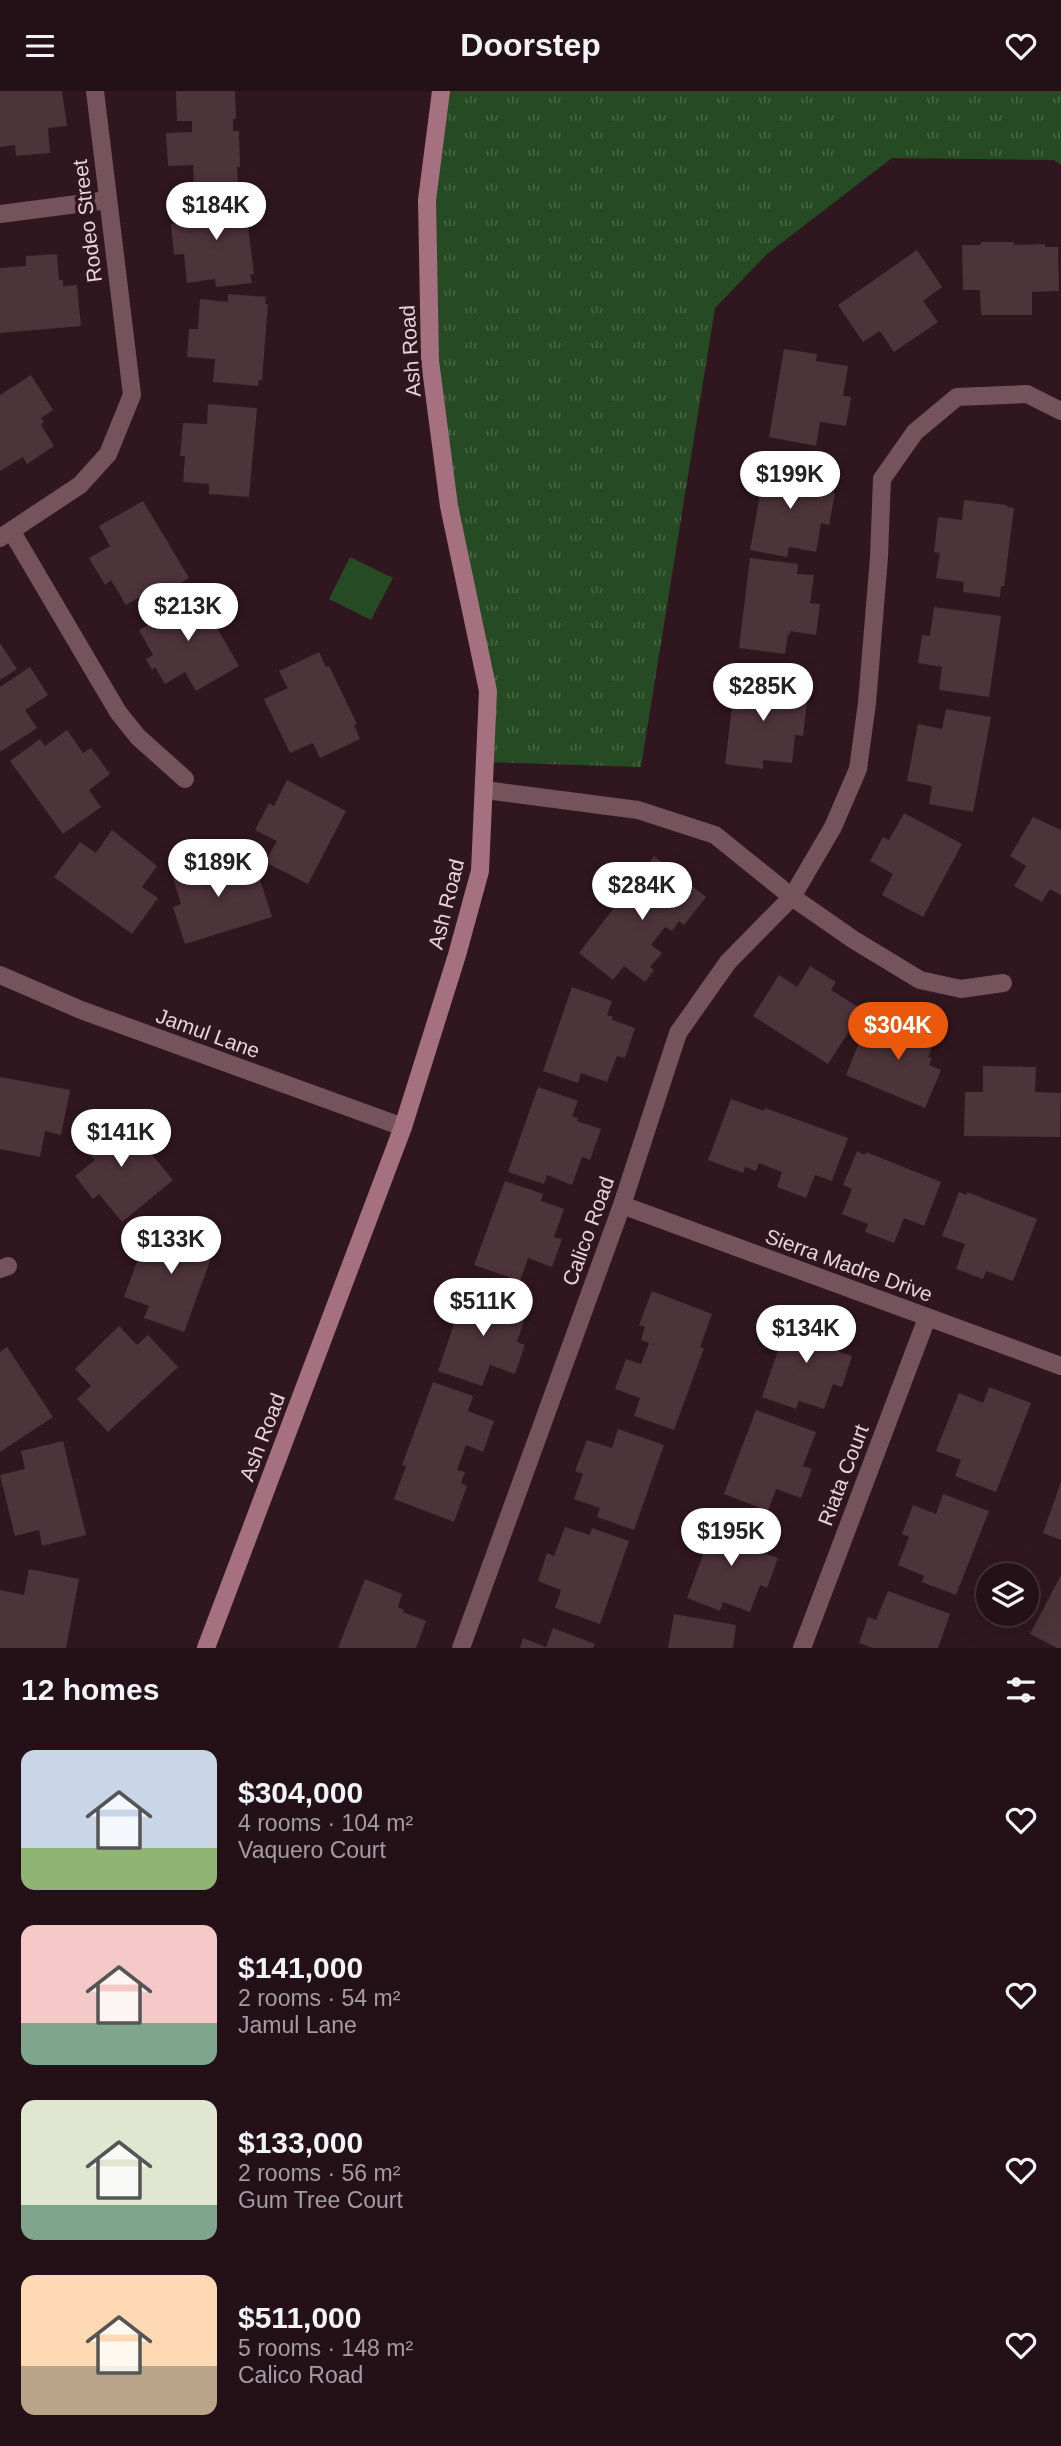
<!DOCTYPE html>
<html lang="en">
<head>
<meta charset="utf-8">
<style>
	body { margin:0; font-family:Arial,sans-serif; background:#301f24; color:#f1f3f6; height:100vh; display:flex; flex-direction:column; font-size:26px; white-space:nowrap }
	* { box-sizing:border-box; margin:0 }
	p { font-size:23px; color:#a39da1 }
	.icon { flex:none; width:38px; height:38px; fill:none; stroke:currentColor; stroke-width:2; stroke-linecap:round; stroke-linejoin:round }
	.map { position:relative; height:1557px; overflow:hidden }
	.side { display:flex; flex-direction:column; background:#241117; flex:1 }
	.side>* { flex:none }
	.buttons { position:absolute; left:976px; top:1472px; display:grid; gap:14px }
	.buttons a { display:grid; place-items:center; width:63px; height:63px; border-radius:50%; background:#241117; box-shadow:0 7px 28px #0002,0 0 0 2px #413136; font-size:35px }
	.price { position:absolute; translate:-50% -60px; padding:0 16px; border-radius:24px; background:#fff; color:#222; font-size:23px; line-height:46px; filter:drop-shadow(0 2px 4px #0008) }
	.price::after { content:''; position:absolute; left:50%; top:42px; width:21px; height:16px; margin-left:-10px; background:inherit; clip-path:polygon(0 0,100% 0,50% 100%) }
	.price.on { background:#ea580c; color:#fff }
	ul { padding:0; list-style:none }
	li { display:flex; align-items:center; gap:21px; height:175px; padding:0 21px }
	li span { display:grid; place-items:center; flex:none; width:196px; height:140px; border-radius:14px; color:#555 }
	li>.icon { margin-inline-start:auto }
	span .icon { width:84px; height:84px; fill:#fffc; stroke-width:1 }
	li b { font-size:30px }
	h2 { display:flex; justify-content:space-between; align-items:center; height:84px; padding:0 21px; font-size:30px }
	header { display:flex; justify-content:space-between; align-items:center; height:91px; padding:0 21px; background:#241117; font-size:32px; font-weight:700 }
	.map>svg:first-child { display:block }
</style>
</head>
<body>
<header><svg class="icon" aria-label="menu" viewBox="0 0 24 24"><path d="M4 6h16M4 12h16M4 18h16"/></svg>Doorstep<svg class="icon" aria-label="heart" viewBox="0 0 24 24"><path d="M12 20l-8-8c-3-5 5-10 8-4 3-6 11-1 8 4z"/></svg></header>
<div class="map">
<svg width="1061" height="1557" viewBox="0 0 1061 1557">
	<defs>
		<pattern id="grass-tufts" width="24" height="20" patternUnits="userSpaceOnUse" patternTransform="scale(1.75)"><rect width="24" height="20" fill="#264b24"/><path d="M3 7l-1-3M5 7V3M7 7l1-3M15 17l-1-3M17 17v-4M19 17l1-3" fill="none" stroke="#466443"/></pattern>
	</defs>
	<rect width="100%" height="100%" fill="#30171f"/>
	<!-- grass -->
	<polygon fill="url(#grass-tufts)" points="441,0 1061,0 1061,74 1054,69 892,67 767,163 715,217 641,676 486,671 488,600 449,415 427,109"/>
	<!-- park -->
	<polygon fill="#264b24" points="350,466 393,487 371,529 329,508"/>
	<!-- building -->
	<g fill="#4d333a">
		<polygon points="0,0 62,0 67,35 48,37 50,62 16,65 15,54 0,56"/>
		<polygon points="176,0 235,0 236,28 233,28 233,40 239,40 240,76 237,76 238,96 194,97 193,74 168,75 166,42 192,41 192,30 177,30"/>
		<polygon points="244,103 254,183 250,183 252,192 216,196 215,188 187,192 184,163 174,164 171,133 198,130 196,108"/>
		<polygon points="981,151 1014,151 1014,154 1045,153 1045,156 1058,156 1059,200 1032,201 1032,224 981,224 980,199 963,199 962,154 981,154"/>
		<polygon points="917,159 942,196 923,210 938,231 894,261 880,240 863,251 838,214"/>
		<polygon points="57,163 59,189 63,189 63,195 77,194 81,235 0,242 0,177 26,175 26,165"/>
		<polygon points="228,203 266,206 265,213 268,213 262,289 259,289 258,295 213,291 215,268 187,266 189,238 198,238 200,208 228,211"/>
		<polygon points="784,258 817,263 816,270 848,275 843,305 851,306 846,335 820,331 816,355 769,346"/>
		<polygon points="31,284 53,319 41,327 44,331 41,334 54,355 27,373 23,366 0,380 0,304"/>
		<polygon points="208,313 257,317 249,406 209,403 209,393 183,391 185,365 180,365 183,332 207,333"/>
		<polygon points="766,370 814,379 811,398 835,402 829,434 821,432 816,461 789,456 787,466 750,459"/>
		<polygon points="964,409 1007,414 1007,416 1014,417 1004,495 1001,495 1000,506 963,501 964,491 936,487 940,462 934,461 938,426 962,429"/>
		<polygon points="143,410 189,487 154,508 150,500 126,514 111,489 105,494 89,467 110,455 99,435"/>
		<polygon points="750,467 798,473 797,483 814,484 810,512 820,513 816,544 790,540 790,544 788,543 785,563 739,557"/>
		<polygon points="191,499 195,506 198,504 239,575 196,600 185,581 165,593 155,576 152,579 146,568 153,564 139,539 163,526 158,518"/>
		<polygon points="934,516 1001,525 989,606 939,599 942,576 918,572 922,544 930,545"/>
		<polygon points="0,552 17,578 0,589"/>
		<polygon points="319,561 326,576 329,575 357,633 354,634 360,648 320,667 313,652 290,662 264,608 288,597 279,580"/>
		<polygon points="30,576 48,604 25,619 37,637 0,661 0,596"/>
		<polygon points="736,584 782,589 780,608 807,611 803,645 795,644 792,672 763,669 763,678 725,673"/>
		<polygon points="946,618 991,626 973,721 929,713 932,695 907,690 918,633 942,638"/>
		<polygon points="67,639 83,662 91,657 110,683 89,699 101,716 63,743 10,670 40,648 45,655"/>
		<polygon points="287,689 346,720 308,793 265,771 277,750 255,739 269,712 274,715"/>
		<polygon points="904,722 962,753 923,826 882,804 893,783 870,770 883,746 889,749"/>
		<polygon points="1033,726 1061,739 1061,804 1050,798 1042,811 1014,795 1026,775 1010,765"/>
		<polygon points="112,739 157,775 142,796 158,807 132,843 54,786 80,751 96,762"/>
		<polygon points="230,760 238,786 257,779 272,826 185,853 173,816 181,813 173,787 200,778 198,771"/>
		<polygon points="654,765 706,806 684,834 679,830 672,840 665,836 651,854 662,862 650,876 654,879 645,891 624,875 613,889 579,862"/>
		<polygon points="810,875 836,891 831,899 863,919 828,973 753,925 779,884 797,896"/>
		<polygon points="572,896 612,910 607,924 613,926 612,929 635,937 625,967 617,965 607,991 581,982 578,992 543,980"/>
		<polygon points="879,927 906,939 909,931 938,942 928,966 932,967 929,974 941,979 925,1017 846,984 860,949 868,953"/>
		<polygon points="983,975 1036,976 1035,1001 1061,1002 1060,1046 964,1045 965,1001 983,1001"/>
		<polygon points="0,986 70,999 61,1044 45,1040 40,1066 0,1058"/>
		<polygon points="538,996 578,1010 572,1025 578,1027 577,1030 601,1038 590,1069 582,1066 572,1094 547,1084 544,1093 508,1081"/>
		<polygon points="731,1008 764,1020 765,1017 848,1047 832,1090 815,1084 806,1107 777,1096 782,1081 759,1072 756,1080 745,1076 743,1082 708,1069"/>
		<polygon points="118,1023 173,1089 122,1131 99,1103 93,1108 75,1085 95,1069 81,1053"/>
		<polygon points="857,1060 865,1064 866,1061 941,1091 924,1135 904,1127 894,1152 865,1141 868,1133 842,1123 852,1098 843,1094"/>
		<polygon points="505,1090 543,1103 541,1110 564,1118 554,1146 562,1148 552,1176 528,1167 520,1190 474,1174"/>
		<polygon points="959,1101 967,1104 967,1101 1037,1128 1013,1190 986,1180 983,1188 956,1178 965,1153 942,1145"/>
		<polygon points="173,1134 217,1151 184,1241 144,1227 149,1215 124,1206 147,1143 167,1149"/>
		<polygon points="467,1195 512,1210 509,1218 526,1224 517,1251 525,1254 515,1283 490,1274 482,1295 438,1280"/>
		<polygon points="652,1200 712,1223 700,1256 704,1257 674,1339 634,1325 640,1307 615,1298 626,1268 641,1273 649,1252 641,1249 645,1236 639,1234"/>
		<polygon points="791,1222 836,1238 829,1257 852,1265 842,1296 833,1293 824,1318 799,1310 796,1318 762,1306"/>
		<polygon points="119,1235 137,1254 148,1244 178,1276 108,1341 77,1308 91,1295 75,1278"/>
		<polygon points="7,1256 53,1326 0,1361 0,1261"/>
		<polygon points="433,1291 473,1305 468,1320 494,1330 483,1361 466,1354 457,1379 465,1381 461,1392 467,1395 454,1431 394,1408 406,1375 402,1374"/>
		<polygon points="989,1296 1031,1312 996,1401 955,1385 961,1369 936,1360 959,1302 983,1312"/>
		<polygon points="756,1319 816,1341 803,1375 812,1378 801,1407 776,1398 768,1420 724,1403"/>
		<polygon points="618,1338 664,1354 634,1439 597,1426 600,1417 574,1408 583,1383 575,1380 587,1349 612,1357"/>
		<polygon points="63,1350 86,1444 42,1455 39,1439 15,1445 0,1384 25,1378 21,1360"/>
		<polygon points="1061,1391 1061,1449 1043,1442"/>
		<polygon points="943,1403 989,1420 956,1504 922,1491 924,1485 898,1474 909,1446 902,1443 913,1414 936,1423"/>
		<polygon points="718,1423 756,1437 750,1452 756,1455 755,1459 778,1467 767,1497 760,1494 750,1521 723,1511 720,1520 687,1507"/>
		<polygon points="565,1436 590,1444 592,1437 629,1450 600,1533 555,1517 561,1499 538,1490 547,1462 554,1465"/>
		<polygon points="29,1478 79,1488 66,1557 0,1557 0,1499 24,1504"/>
		<polygon points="1061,1484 1061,1557 1057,1557 1030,1543"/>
		<polygon points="365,1488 402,1503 398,1516 404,1519 403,1521 426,1530 416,1557 338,1557"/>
		<polygon points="888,1500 950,1523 938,1557 873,1557 859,1552 868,1526 876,1529"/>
		<polygon points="674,1523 736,1534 733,1557 668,1557"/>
		<polygon points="553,1537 595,1553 593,1557 520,1557 523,1547 546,1556"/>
	</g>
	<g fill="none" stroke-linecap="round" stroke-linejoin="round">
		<!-- street -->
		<g stroke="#75535c" stroke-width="18">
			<polyline points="0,123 108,109"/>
			<polyline points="12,441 118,621 138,646 185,688"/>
			<polyline points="0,447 80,394 108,363 132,304 95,0"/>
			<polyline points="485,699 638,719 715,744 792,806 854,849 920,889 961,898 1003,892"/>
			<polyline points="0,884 81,919 403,1036"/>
			<polyline points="622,1114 1061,1275"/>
			<polyline points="0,1178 8,1175"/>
			<polyline points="461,1557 622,1114 678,942 728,871 792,806 833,736 858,678 867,612 879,466 882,388 915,341 957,306 1027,303 1061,320"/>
			<polyline points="802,1557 927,1227"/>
		</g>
		<!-- secondary -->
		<polyline stroke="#a5707f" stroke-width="18" points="206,1557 403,1036 457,864 480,780 488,600 449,415 430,270 427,109 441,0"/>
	</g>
	<g text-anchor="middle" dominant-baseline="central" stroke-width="7" stroke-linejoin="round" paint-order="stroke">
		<!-- street labels -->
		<g font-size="21" fill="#e6d4d9" stroke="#30171f">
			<text transform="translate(87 130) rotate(-97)">Rodeo Street</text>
			<text transform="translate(410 260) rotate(-94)">Ash Road</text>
			<text transform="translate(446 813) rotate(-76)">Ash Road</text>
			<text transform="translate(208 942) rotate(20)">Jamul Lane</text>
			<text transform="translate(588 1140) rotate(-70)">Calico Road</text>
			<text transform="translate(849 1174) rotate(20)">Sierra Madre Drive</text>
			<text transform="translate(262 1346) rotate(-69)">Ash Road</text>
			<text transform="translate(843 1384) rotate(-69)">Riata Court</text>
		</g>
	</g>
</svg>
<div class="buttons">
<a><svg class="icon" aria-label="layers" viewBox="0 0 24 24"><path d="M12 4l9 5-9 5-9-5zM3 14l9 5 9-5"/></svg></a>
</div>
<b class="price" style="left:216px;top:151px">$184K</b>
<b class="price" style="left:790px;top:420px">$199K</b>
<b class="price" style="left:188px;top:552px">$213K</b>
<b class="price" style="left:763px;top:632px">$285K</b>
<b class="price" style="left:218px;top:808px">$189K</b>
<b class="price" style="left:642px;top:831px">$284K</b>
<b class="price on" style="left:898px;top:971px">$304K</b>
<b class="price" style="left:121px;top:1078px">$141K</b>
<b class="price" style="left:171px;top:1185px">$133K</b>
<b class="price" style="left:483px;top:1247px">$511K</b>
<b class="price" style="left:806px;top:1274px">$134K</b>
<b class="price" style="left:731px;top:1477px">$195K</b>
</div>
<section class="side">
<h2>12 homes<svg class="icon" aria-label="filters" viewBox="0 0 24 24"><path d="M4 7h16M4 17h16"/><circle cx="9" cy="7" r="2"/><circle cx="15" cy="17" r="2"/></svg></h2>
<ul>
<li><span style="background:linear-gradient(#c9d6e8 70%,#8fb573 0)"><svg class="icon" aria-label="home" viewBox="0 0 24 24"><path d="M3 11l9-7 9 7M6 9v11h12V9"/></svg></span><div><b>$304,000</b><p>4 rooms · 104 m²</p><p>Vaquero Court</p></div><svg class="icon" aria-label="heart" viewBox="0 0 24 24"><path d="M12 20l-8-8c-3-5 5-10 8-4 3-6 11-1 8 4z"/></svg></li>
<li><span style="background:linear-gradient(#f6c9c9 70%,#7fa58c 0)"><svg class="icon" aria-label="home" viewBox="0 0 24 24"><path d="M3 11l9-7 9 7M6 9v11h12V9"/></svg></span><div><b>$141,000</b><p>2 rooms · 54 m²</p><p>Jamul Lane</p></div><svg class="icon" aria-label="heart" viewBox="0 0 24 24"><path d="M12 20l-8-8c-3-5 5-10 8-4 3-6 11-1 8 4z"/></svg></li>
<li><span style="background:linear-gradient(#dfe7d0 75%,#7fa58c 0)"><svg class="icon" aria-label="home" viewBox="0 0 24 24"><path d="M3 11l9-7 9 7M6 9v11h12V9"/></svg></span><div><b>$133,000</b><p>2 rooms · 56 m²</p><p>Gum Tree Court</p></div><svg class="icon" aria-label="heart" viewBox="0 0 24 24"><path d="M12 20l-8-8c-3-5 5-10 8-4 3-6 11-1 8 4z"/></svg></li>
<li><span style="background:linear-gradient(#ffd9b3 65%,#b9a48a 0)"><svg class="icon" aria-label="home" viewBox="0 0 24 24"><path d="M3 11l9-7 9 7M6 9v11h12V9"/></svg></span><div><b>$511,000</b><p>5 rooms · 148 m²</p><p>Calico Road</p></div><svg class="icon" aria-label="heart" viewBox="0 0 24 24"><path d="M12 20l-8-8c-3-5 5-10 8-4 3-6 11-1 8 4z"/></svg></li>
</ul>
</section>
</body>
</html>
